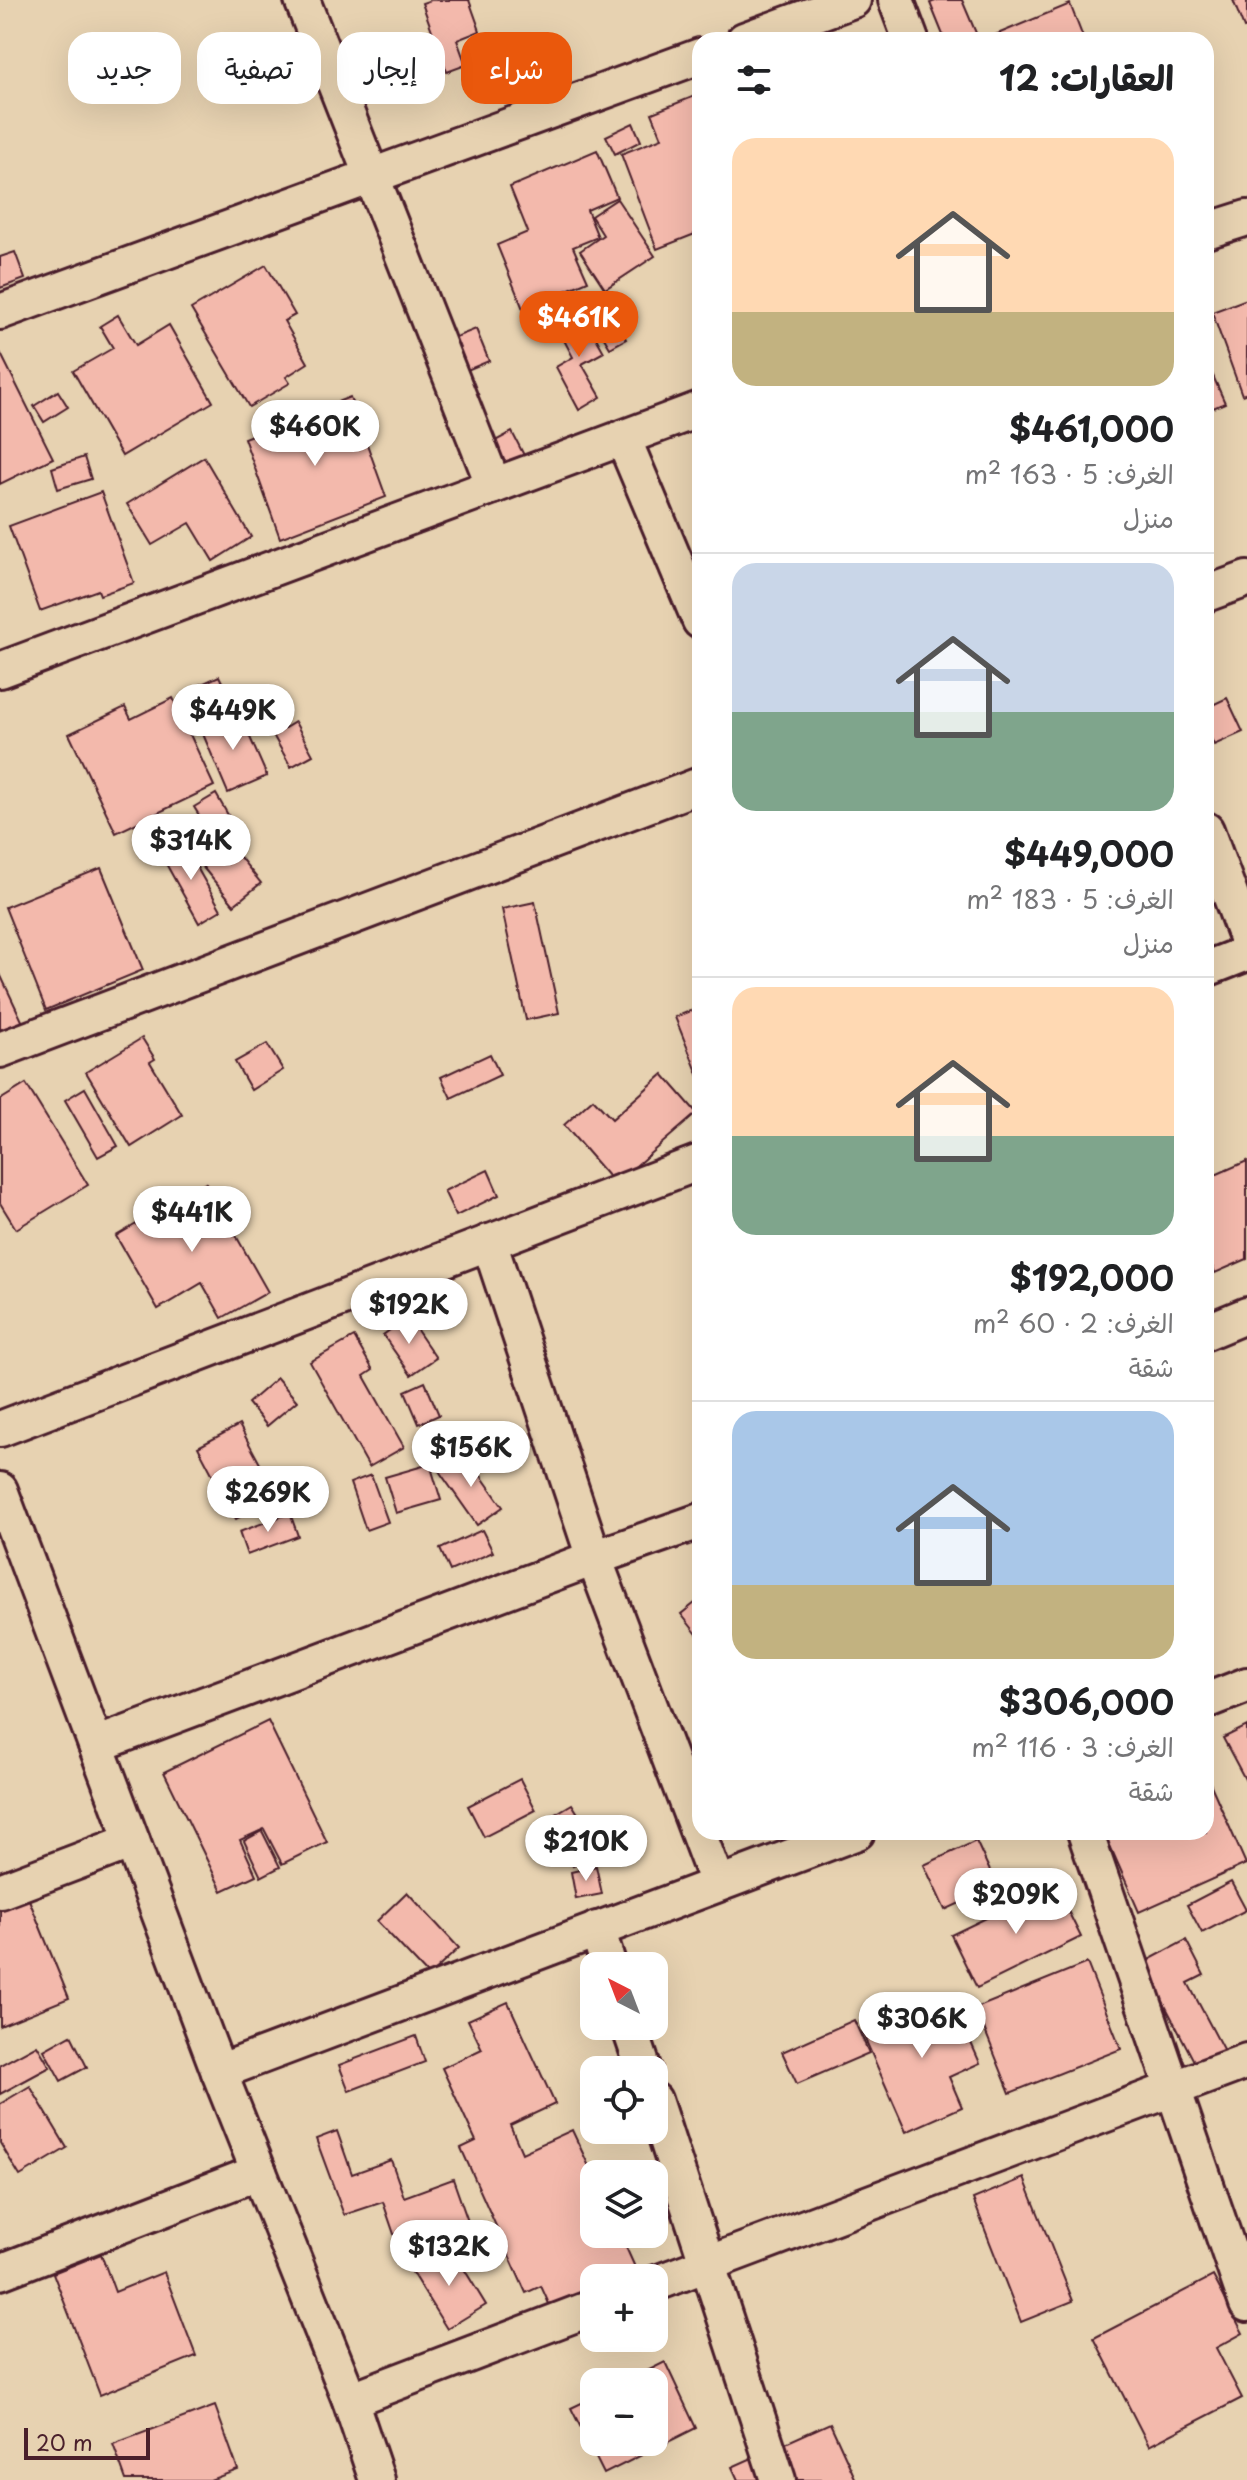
<!DOCTYPE html>
<html lang="ar">
<head>
<meta charset="utf-8">
<style>
	body { margin:0; font-family:"Playpen Sans","Playpen Sans Arabic",sans-serif; background:#f6f6f6; color:#202124; direction:rtl; height:100vh; display:flex; flex-direction:column; font-size:30px; white-space:nowrap }
	* { box-sizing:border-box; margin:0 }
	p { font-size:26px; color:#757577 }
	.icon { flex:none; width:44px; height:44px; fill:none; stroke:currentColor; stroke-width:2; stroke-linecap:round; stroke-linejoin:round }
	.map { position:relative; flex:1; overflow:hidden; direction:ltr }
	.side { position:absolute; left:692px; top:32px; width:522px; height:1808px; display:flex; flex-direction:column; background:#fff; border-radius:24px; box-shadow:0 8px 32px #0002; direction:rtl }
	.side>* { flex:none }
	.guide { position:absolute; left:24px; top:32px; width:548px; height:72px; direction:rtl; display:flex; gap:16px }
	.needle { width:52px; rotate:318deg }
	.controls { position:absolute; left:580px; top:1952px; display:grid; gap:16px }
	.controls a { display:grid; place-items:center; width:88px; height:88px; border-radius:16px; background:#fff; box-shadow:0 8px 32px #0002; font-size:40px }
	.scale { position:absolute; left:24px; bottom:20px; width:126px; box-sizing:border-box; padding-left:8px; border:4px solid #4a1f2b; border-top:0; font-size:22px; line-height:28px; white-space:nowrap; color:#4a1f2b; -webkit-text-stroke:6px #e7d2b1; paint-order:stroke }
	.price { position:absolute; translate:-50% -68px; padding:0 18px; border-radius:28px; background:#fff; color:#222; font-size:26px; line-height:52px; filter:drop-shadow(0 2px 4px #0008) }
	.price::after { content:''; position:absolute; left:50%; top:48px; width:24px; height:18px; margin-left:-12px; background:inherit; clip-path:polygon(0 0,100% 0,50% 100%) }
	.price.active { background:#ea580c; color:#fff }
	ul { padding:0; list-style:none }
	li { display:grid; align-content:center; gap:16px; height:424px; padding:0 40px }
	li+li { border-top:2px solid #e0e0e0 }
	li span { display:grid; place-items:center; height:248px; border-radius:24px; color:#555 }
	li>.icon { margin-inline-start:auto }
	span .icon { width:144px; height:144px; fill:#fffc; stroke-width:1 }
	li b { font-size:34px }
	h2 { display:flex; justify-content:space-between; align-items:center; height:96px; padding:0 40px; font-size:34px }
	.chip { padding:0 28px; border-radius:24px; background:#fff; box-shadow:0 8px 32px #0002; font-size:28px; line-height:72px }
	.chip.active { background:#ea580c; color:#fff }
	.map>svg:first-child { display:block }
</style>
</head>
<body>
<div class="map">
<svg width="1247" height="2480" viewBox="0 0 1247 2480">
	<rect width="100%" height="100%" fill="#e7d2b1"/>
	<filter id="ink" filterUnits="userSpaceOnUse"><feTurbulence type="fractalNoise" baseFrequency=".0125" numOctaves="2"/><feDisplacementMap in="SourceGraphic" scale="16" xChannelSelector="R" yChannelSelector="G"/><feConvolveMatrix kernelMatrix="1 2 1 2 8 2 1 2 1" color-interpolation-filters="sRGB"/></filter>
	<g filter="url(#ink)">
		<!-- building -->
		<g fill="#f3b9ac" stroke="#4a1f2b" stroke-width="2">
			<polygon points="431,0 469,0 480,31 457,40 466,65 447,72 422,3"/>
			<polygon points="938,0 962,0 979,40 945,40 930,3"/>
			<polygon points="1233,0 1247,0 1247,27 1244,28"/>
			<polygon points="1070,4 1084,40 983,40"/>
			<polygon points="700,94 700,232 657,249 621,154 662,138 652,113"/>
			<polygon points="633,123 641,141 615,154 606,136"/>
			<polygon points="597,150 617,197 587,210 598,237 573,247 588,281 523,309 497,245 528,232 510,187"/>
			<polygon points="617,199 655,256 605,289 580,251 603,235 591,216"/>
			<polygon points="15,252 25,279 0,288 0,257"/>
			<polygon points="266,265 295,315 284,321 308,363 286,377 290,383 249,407 191,309"/>
			<polygon points="1247,299 1247,393 1242,395 1212,312"/>
			<polygon points="609,308 626,339 610,348 592,318"/>
			<polygon points="581,311 604,352 582,364 601,397 579,410 556,367 573,357 556,325"/>
			<polygon points="118,315 136,345 169,325 213,402 122,456 73,371 113,348 100,326"/>
			<polygon points="476,329 489,361 460,373 448,340"/>
			<polygon points="1,354 53,458 0,484 0,355"/>
			<polygon points="1206,360 1225,403 1206,411"/>
			<polygon points="58,391 68,407 44,422 34,406"/>
			<polygon points="350,397 386,497 280,538 244,438"/>
			<polygon points="512,432 528,463 483,486 467,456"/>
			<polygon points="84,457 91,479 58,489 52,468"/>
			<polygon points="204,457 251,537 213,561 190,523 152,545 127,504"/>
			<polygon points="101,492 134,583 100,595 98,590 40,611 9,526"/>
			<polygon points="219,676 232,702 204,716 191,689"/>
			<polygon points="173,698 214,786 116,833 69,734 125,707 131,719"/>
			<polygon points="1227,698 1243,732 1214,745 1206,728 1206,708"/>
			<polygon points="238,710 267,776 228,793 200,727"/>
			<polygon points="295,722 313,755 291,767 273,735"/>
			<polygon points="216,794 228,815 207,828 194,807"/>
			<polygon points="214,825 261,883 234,905 187,848"/>
			<polygon points="182,841 221,910 199,923 160,853"/>
			<polygon points="101,868 143,970 46,1010 5,907"/>
			<polygon points="535,902 559,1013 526,1020 502,909"/>
			<polygon points="0,974 24,1025 0,1036"/>
			<polygon points="700,1007 700,1079 675,1017"/>
			<polygon points="142,1038 155,1059 150,1062 182,1115 131,1147 86,1072"/>
			<polygon points="267,1044 283,1070 251,1090 235,1062"/>
			<polygon points="490,1054 500,1075 451,1098 441,1077"/>
			<polygon points="663,1074 697,1113 615,1184 564,1125 593,1099 612,1119"/>
			<polygon points="26,1084 88,1185 16,1229 0,1203 0,1100"/>
			<polygon points="85,1088 118,1146 98,1157 65,1100"/>
			<polygon points="1247,1161 1247,1259 1215,1273 1206,1253 1206,1179"/>
			<polygon points="488,1170 499,1195 456,1216 444,1191"/>
			<polygon points="206,1183 268,1292 222,1318 202,1283 158,1309 116,1236"/>
			<polygon points="408,1317 436,1358 411,1375 383,1335"/>
			<polygon points="354,1337 373,1370 364,1376 404,1447 369,1467 310,1362"/>
			<polygon points="277,1378 297,1401 267,1426 248,1403"/>
			<polygon points="425,1382 439,1415 419,1424 405,1391"/>
			<polygon points="239,1425 278,1497 236,1519 198,1447"/>
			<polygon points="465,1453 503,1507 477,1525 439,1471"/>
			<polygon points="430,1464 441,1500 396,1513 385,1477"/>
			<polygon points="371,1475 388,1522 366,1530 350,1483"/>
			<polygon points="290,1513 298,1536 247,1555 239,1532"/>
			<polygon points="482,1530 493,1552 450,1571 440,1549"/>
			<polygon points="700,1599 700,1638 681,1614"/>
			<polygon points="268,1721 327,1842 282,1864 264,1829 240,1840 256,1875 222,1891 164,1772"/>
			<polygon points="1247,1726 1247,1783 1223,1738"/>
			<polygon points="1206,1774 1246,1864 1139,1912 1104,1832 1206,1832"/>
			<polygon points="520,1779 536,1810 484,1837 468,1806"/>
			<polygon points="572,1804 600,1849 573,1866 545,1820"/>
			<polygon points="262,1831 280,1867 261,1877 244,1841"/>
			<polygon points="976,1841 997,1886 945,1910 924,1865"/>
			<polygon points="596,1866 602,1894 576,1899 571,1872"/>
			<polygon points="21,1880 69,1998 0,2026 0,1888"/>
			<polygon points="1231,1882 1246,1910 1202,1933 1187,1905"/>
			<polygon points="1055,1885 1081,1937 977,1988 951,1935"/>
			<polygon points="407,1892 459,1948 429,1976 377,1921"/>
			<polygon points="1186,1940 1204,1975 1188,1983 1224,2051 1196,2065 1143,1963"/>
			<polygon points="1087,1963 1121,2049 1010,2093 976,2008"/>
			<polygon points="949,1993 980,2063 949,2077 962,2107 906,2132 862,2032"/>
			<polygon points="508,2002 555,2104 510,2125 522,2153 572,2130 594,2177 594,2234 620,2234 639,2276 594,2278 594,2297 554,2315 541,2286 526,2293 461,2148 476,2141 442,2068 482,2049 468,2020"/>
			<polygon points="854,2020 869,2053 797,2084 782,2052"/>
			<polygon points="71,2035 87,2067 61,2081 44,2050"/>
			<polygon points="416,2036 425,2062 349,2091 339,2065"/>
			<polygon points="37,2045 50,2067 0,2094 0,2065"/>
			<polygon points="30,2086 67,2148 20,2176 0,2143 0,2104"/>
			<polygon points="337,2131 352,2174 391,2160 404,2197 453,2179 472,2233 433,2247 426,2229 396,2240 383,2202 344,2215 316,2139"/>
			<polygon points="1024,2178 1073,2301 1021,2322 973,2199"/>
			<polygon points="450,2246 486,2305 447,2329 411,2271"/>
			<polygon points="101,2254 115,2292 164,2272 196,2356 100,2395 53,2273"/>
			<polygon points="1213,2276 1243,2333 1216,2348 1242,2398 1149,2446 1094,2338"/>
			<polygon points="665,2362 696,2428 604,2474 571,2408 594,2397 594,2442 654,2442 654,2382 625,2382"/>
			<polygon points="215,2406 238,2470 210,2480 126,2480 113,2444"/>
			<polygon points="830,2423 856,2480 738,2480 732,2467"/>
		</g>
		<g fill="none" stroke-linecap="round" stroke-linejoin="round">
			<!-- street casing -->
			<g stroke="#4a1f2b" stroke-width="40">
				<g id="street">
					<polyline points="302,0 494,486"/>
					<polyline points="896,0 911,40"/>
					<polyline points="744,40 853,0"/>
					<polyline points="1206,231 1247,218"/>
					<polyline points="0,312 700,56"/>
					<polyline points="623,438 700,621"/>
					<polyline points="1206,594 1247,579"/>
					<polyline points="0,670 700,409"/>
					<polyline points="1206,830 1247,940"/>
					<polyline points="1206,969 1247,953"/>
					<polyline points="0,1050 700,785"/>
					<polyline points="489,1242 594,1558 717,1883"/>
					<polyline points="1206,1332 1247,1315"/>
					<polyline points="0,1429 700,1162"/>
					<polyline points="0,1490 219,2072 350,2400 377,2480"/>
					<polyline points="1206,1701 1247,1685"/>
					<polyline points="96,1745 594,1558 700,1521"/>
					<polyline points="1085,1832 1247,2304"/>
					<polyline points="0,1891 132,1841"/>
					<polyline points="597,1929 609,1966"/>
					<polyline points="629,2026 644,2070"/>
					<polyline points="219,2072 857,1832"/>
					<polyline points="654,2100 778,2480"/>
					<polyline points="0,2272 259,2172"/>
					<polyline points="654,2284 1247,2061"/>
					<polyline points="350,2400 594,2307"/>
				</g>
			</g>
			<!-- street -->
			<use href="#street" stroke="#e7d2b1" stroke-width="34"/>
		</g>
	</g>
</svg>
<div class="controls">
<a><svg class="needle" viewBox="-14 -14 28 28"><path d="M0-13l5 13h-10z" fill="#e53935"/><path d="M0 13l5-13h-10z" fill="#757577"/></svg></a>
<a><svg class="icon" aria-label="locate" viewBox="0 0 24 24"><circle cx="12" cy="12" r="6"/><path d="M12 2v4M12 18v4M2 12h4M18 12h4"/></svg></a>
<a><svg class="icon" aria-label="layers" viewBox="0 0 24 24"><path d="M12 4l9 5-9 5-9-5zM3 14l9 5 9-5"/></svg></a>
<a>+</a>
<a>−</a>
</div>
<div class="scale">20 m</div>
<b class="price active" style="left:579px;top:359px">$461K</b>
<b class="price" style="left:315px;top:468px">$460K</b>
<b class="price" style="left:233px;top:752px">$449K</b>
<b class="price" style="left:191px;top:882px">$314K</b>
<b class="price" style="left:192px;top:1254px">$441K</b>
<b class="price" style="left:409px;top:1346px">$192K</b>
<b class="price" style="left:471px;top:1489px">$156K</b>
<b class="price" style="left:268px;top:1534px">$269K</b>
<b class="price" style="left:586px;top:1883px">$210K</b>
<b class="price" style="left:1016px;top:1936px">$209K</b>
<b class="price" style="left:922px;top:2060px">$306K</b>
<b class="price" style="left:449px;top:2288px">$132K</b>
<div class="guide">
<a class="chip active">شراء</a>
<a class="chip">إيجار</a>
<a class="chip">تصفية</a>
<a class="chip">جديد</a>
</div>
<section class="side">
<h2>العقارات: 12<svg class="icon" aria-label="filters" viewBox="0 0 24 24"><path d="M4 7h16M4 17h16"/><circle cx="9" cy="7" r="2"/><circle cx="15" cy="17" r="2"/></svg></h2>
<ul>
<li><span style="background:linear-gradient(#ffd9b3 70%,#c2b280 0)"><svg class="icon" aria-label="home" viewBox="0 0 24 24"><path d="M3 11l9-7 9 7M6 9v11h12V9"/></svg></span><div><b>$461,000</b><p>الغرف: 5 · 163 m²</p><p>منزل</p></div></li>
<li><span style="background:linear-gradient(#c9d6e8 60%,#7fa58c 0)"><svg class="icon" aria-label="home" viewBox="0 0 24 24"><path d="M3 11l9-7 9 7M6 9v11h12V9"/></svg></span><div><b>$449,000</b><p>الغرف: 5 · 183 m²</p><p>منزل</p></div></li>
<li><span style="background:linear-gradient(#ffd9b3 60%,#7fa58c 0)"><svg class="icon" aria-label="home" viewBox="0 0 24 24"><path d="M3 11l9-7 9 7M6 9v11h12V9"/></svg></span><div><b>$192,000</b><p>الغرف: 2 · 60 m²</p><p>شقة</p></div></li>
<li><span style="background:linear-gradient(#a9c7e8 70%,#c2b280 0)"><svg class="icon" aria-label="home" viewBox="0 0 24 24"><path d="M3 11l9-7 9 7M6 9v11h12V9"/></svg></span><div><b>$306,000</b><p>الغرف: 3 · 116 m²</p><p>شقة</p></div></li>
</ul>
</section>
</div>
</body>
</html>
